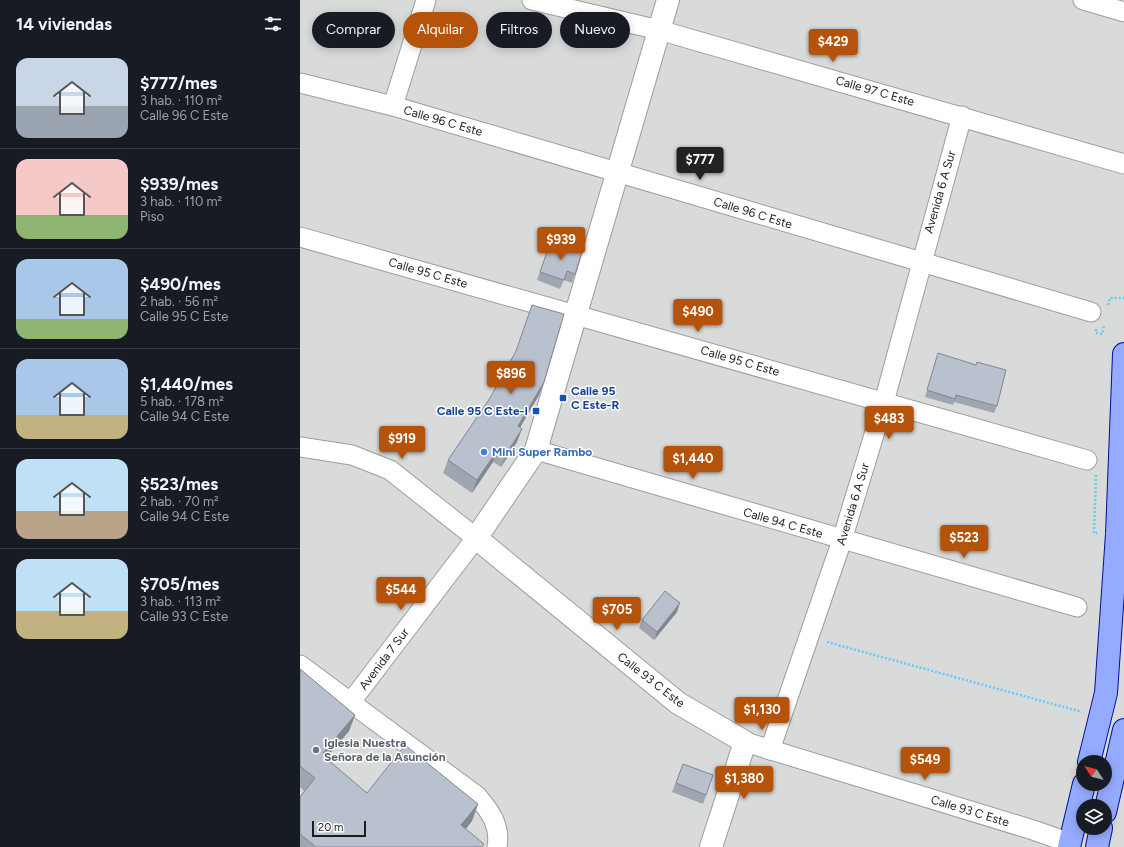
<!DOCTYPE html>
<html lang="es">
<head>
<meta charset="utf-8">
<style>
	body { margin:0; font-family:Figtree,sans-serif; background:#20242c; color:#f1f3f6; height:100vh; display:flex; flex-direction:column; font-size:15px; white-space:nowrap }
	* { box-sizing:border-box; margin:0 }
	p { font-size:13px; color:#9ea1a6 }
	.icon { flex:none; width:22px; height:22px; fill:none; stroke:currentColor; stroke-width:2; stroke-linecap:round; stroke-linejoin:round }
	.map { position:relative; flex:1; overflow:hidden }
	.panel { display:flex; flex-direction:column; background:#171b24; width:300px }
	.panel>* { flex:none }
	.banner { position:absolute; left:12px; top:12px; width:380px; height:36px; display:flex; gap:8px }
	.needle { width:26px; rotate:305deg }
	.buttons { position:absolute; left:776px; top:755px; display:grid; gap:8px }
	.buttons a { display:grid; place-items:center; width:36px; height:36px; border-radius:50%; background:#171b24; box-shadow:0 2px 10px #0003; font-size:20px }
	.scale { position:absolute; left:12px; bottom:10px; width:54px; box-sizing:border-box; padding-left:4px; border:2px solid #1c1c1c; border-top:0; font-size:11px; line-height:14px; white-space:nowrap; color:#1c1c1c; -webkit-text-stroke:3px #fff; paint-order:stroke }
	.price { position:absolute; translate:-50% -34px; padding:0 9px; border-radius:4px; background:#b45309; color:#fff; font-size:13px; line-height:26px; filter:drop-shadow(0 1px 2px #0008) }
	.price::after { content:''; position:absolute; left:50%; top:24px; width:12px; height:9px; margin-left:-6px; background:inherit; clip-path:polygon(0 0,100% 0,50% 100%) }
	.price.selected { background:#222; color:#fff }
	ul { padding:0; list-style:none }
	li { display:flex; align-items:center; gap:12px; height:100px; padding:0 16px }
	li+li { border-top:1px solid #363941 }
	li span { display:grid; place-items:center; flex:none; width:112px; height:80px; border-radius:12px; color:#555 }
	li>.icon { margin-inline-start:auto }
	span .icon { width:48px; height:48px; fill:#fffc; stroke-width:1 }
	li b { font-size:17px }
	h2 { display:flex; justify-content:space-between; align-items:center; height:48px; padding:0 16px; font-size:17px }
	.pill { padding:0 14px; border-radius:18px; background:#171b24; box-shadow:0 2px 10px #0003; font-size:14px; line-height:36px }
	.pill.selected { background:#b45309; color:#fff }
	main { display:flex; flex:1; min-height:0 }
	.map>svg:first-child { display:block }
</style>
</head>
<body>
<main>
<section class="panel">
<h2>14 viviendas<svg class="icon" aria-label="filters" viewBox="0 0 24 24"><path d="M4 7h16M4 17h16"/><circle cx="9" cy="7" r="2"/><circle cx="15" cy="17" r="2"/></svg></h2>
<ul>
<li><span style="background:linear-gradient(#c9d6e8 60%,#9aa5b1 0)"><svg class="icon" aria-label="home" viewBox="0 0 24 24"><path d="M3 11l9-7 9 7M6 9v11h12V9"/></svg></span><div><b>$777/mes</b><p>3 hab. · 110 m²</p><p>Calle 96 C Este</p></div></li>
<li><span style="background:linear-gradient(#f6c9c9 70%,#8fb573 0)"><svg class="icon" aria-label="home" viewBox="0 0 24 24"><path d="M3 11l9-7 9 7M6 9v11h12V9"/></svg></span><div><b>$939/mes</b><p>3 hab. · 110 m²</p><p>Piso</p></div></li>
<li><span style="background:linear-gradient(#a9c7e8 75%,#8fb573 0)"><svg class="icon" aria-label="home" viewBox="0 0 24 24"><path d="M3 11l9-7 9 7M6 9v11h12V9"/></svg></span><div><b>$490/mes</b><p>2 hab. · 56 m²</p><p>Calle 95 C Este</p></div></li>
<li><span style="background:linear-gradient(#a9c7e8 70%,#c2b280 0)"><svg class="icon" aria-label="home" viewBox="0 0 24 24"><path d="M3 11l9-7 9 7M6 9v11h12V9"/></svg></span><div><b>$1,440/mes</b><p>5 hab. · 178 m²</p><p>Calle 94 C Este</p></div></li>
<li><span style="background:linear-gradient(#bfe0f5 65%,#b9a48a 0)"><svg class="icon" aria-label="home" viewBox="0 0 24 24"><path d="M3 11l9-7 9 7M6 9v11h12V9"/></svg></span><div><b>$523/mes</b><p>2 hab. · 70 m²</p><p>Calle 94 C Este</p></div></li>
<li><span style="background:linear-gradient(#bfe0f5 65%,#c2b280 0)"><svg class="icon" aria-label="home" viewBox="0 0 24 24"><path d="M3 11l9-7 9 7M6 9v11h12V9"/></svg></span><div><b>$705/mes</b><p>3 hab. · 113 m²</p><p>Calle 93 C Este</p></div></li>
</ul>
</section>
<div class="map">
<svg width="824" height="847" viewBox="0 0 824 847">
	<rect width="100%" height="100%" fill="#e1e2ee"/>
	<!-- residential -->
	<path fill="#d9dada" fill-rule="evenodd" d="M0 0H824V847H0ZM783 762H805V784H783ZM783 806H805V828H783Z"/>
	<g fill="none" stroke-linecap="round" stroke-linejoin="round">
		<!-- minor casing -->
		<g stroke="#9d9d9d" stroke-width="21">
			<g id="minor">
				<polyline points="232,0 359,30 824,164"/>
				<polyline points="783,0 824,12"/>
				<polyline points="0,83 93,106 791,312"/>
				<polyline points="93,106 126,0"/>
				<polyline points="0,237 787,460"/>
				<polyline points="0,447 52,455 90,470 176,538 50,703"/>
				<polyline points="236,450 777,607"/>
				<path d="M0 665 177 796C190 811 201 826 197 847"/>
				<polyline points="445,742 733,830 770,843"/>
				<polyline points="470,750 542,540 584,402 662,116"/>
			</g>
		</g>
		<!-- tertiary casing -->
		<g stroke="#9d9d9d" stroke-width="24">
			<polyline id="tertiary" points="368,0 236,450 176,538 378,703 445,742 411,847"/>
		</g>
		<!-- primary casing -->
		<g stroke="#000f94" stroke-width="24">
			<g id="primary">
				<polyline points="789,762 806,693 817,534 824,354"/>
				<polyline points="805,812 824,730"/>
				<polyline points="769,847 784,784"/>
				<polyline points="797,847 801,828"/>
			</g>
		</g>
		<!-- path -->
		<g stroke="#61cbff" stroke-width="2.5" stroke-dasharray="2 2" stroke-linecap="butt">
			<polyline points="808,305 810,298 824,298"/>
			<polyline points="796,329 796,333 802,334 804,326"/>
			<polyline points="796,475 794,533 797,533"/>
			<polyline points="527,642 782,712"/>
		</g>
		<!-- minor -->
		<use href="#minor" stroke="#fff" stroke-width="19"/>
		<!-- tertiary -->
		<use href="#tertiary" stroke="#fff" stroke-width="22"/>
		<!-- primary -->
		<use href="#primary" stroke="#95abff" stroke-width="22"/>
	</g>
	<!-- wall -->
	<g fill="#a0a6b1">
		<polygon points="251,241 275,274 272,283 264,280 260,289 237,280"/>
		<polygon points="638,353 697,406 694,413 654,402 653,405 625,397"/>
		<polygon points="244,382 239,395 220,428 217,442 201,467 193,462 172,493 143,473 148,460"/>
		<polygon points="377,612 354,640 339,628 342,620"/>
		<polygon points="0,669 55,715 49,731 28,756 30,758 29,761 67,793 178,804 172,821 166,829 183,847 0,847 0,797 4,791 0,787"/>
		<polygon points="383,764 413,775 403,804 372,792"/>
	</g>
	<!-- shaded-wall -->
	<g fill="#828790">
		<polygon points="244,382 239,395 213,439 218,426"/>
		<polygon points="222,429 217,442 201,467 206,454"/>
		<polygon points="198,449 193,462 172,493 177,480"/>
		<polygon points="380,603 377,612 354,640 357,632"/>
		<polygon points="55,715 49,731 17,769 23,753"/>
		<polygon points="178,804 172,821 155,842 161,825"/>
	</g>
	<!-- building -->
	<g fill="#bac1ce" stroke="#828790">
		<polygon points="251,241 282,252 275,274 267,271 264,280 240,272"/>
		<polygon points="232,305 264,314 244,382 218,426 222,429 206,454 198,449 177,480 148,460 190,398 216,351"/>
		<polygon points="638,353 676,365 677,362 706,370 697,406 656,395 655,399 627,390"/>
		<polygon points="365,591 380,603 357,632 342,620"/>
		<polygon points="0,669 55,715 23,753 30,758 28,760 67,793 105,745 178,804 161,825 184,844 182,847 16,847 0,834 0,797 15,778 0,766"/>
		<polygon points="383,764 413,775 406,795 376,783"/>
	</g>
	<!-- markers -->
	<g fill="#1a4fb4" stroke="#fff" stroke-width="1.5">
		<rect x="259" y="394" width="8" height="8" rx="2"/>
		<rect x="232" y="407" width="8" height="8" rx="2"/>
	</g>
	<circle fill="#3f7fe0" stroke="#fff" stroke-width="1.5" cx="184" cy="452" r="4"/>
	<circle fill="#6b7280" stroke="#fff" stroke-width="1.5" cx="16" cy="750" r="4"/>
	<g text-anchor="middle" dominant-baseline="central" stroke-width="3" stroke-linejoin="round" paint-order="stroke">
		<!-- street labels -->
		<g font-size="12" fill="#1c1c1c" stroke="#fff">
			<text transform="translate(575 91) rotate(16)">Calle 97 C Este</text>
			<text transform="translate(143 121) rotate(16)">Calle 96 C Este</text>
			<text transform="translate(640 192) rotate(-74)">Avenida 6 A Sur</text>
			<text transform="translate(453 213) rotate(17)">Calle 96 C Este</text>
			<text transform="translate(128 273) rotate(16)">Calle 95 C Este</text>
			<text transform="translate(440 361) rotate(16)">Calle 95 C Este</text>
			<text transform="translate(553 504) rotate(-73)">Avenida 6 A Sur</text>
			<text transform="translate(483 523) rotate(16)">Calle 94 C Este</text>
			<text transform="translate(84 659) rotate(-53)">Avenida 7 Sur</text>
			<text transform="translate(351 680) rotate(38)">Calle 93 C Este</text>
			<text transform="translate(670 811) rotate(17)">Calle 93 C Este</text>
		</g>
		<!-- transit labels -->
		<g font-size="12" font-weight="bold" fill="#164399" stroke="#fff" text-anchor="start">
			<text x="271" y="391">Calle 95<tspan x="271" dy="14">C Este-R</tspan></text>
			<text x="228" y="411" text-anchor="end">Calle 95 C Este-I</text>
		</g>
		<!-- shop labels -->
		<g font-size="12" font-weight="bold" fill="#366cbe" stroke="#fff" text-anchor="start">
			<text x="192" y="452">Mini Super Rambo</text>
		</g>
		<!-- worship labels -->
		<g font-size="12" font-weight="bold" fill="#5b616d" stroke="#fff" text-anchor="start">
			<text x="24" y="743">Iglesia Nuestra<tspan x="24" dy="14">Señora de la Asunción</tspan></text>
		</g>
	</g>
</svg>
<div class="buttons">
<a><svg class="needle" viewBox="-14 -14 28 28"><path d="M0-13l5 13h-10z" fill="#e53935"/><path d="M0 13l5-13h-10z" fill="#9ea1a6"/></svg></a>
<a><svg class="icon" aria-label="layers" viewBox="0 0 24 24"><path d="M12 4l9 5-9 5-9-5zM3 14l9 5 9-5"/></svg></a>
</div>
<div class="scale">20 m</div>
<b class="price" style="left:533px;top:63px">$429</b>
<b class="price selected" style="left:400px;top:181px">$777</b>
<b class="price" style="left:261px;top:261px">$939</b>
<b class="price" style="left:398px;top:333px">$490</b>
<b class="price" style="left:211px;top:395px">$896</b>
<b class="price" style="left:589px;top:440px">$483</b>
<b class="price" style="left:102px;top:460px">$919</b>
<b class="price" style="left:393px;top:480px">$1,440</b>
<b class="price" style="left:664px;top:559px">$523</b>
<b class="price" style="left:101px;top:611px">$544</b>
<b class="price" style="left:317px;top:631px">$705</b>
<b class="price" style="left:462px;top:731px">$1,130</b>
<b class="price" style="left:625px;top:781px">$549</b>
<b class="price" style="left:444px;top:800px">$1,380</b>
<div class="banner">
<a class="pill">Comprar</a>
<a class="pill selected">Alquilar</a>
<a class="pill">Filtros</a>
<a class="pill">Nuevo</a>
</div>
</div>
</main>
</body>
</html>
